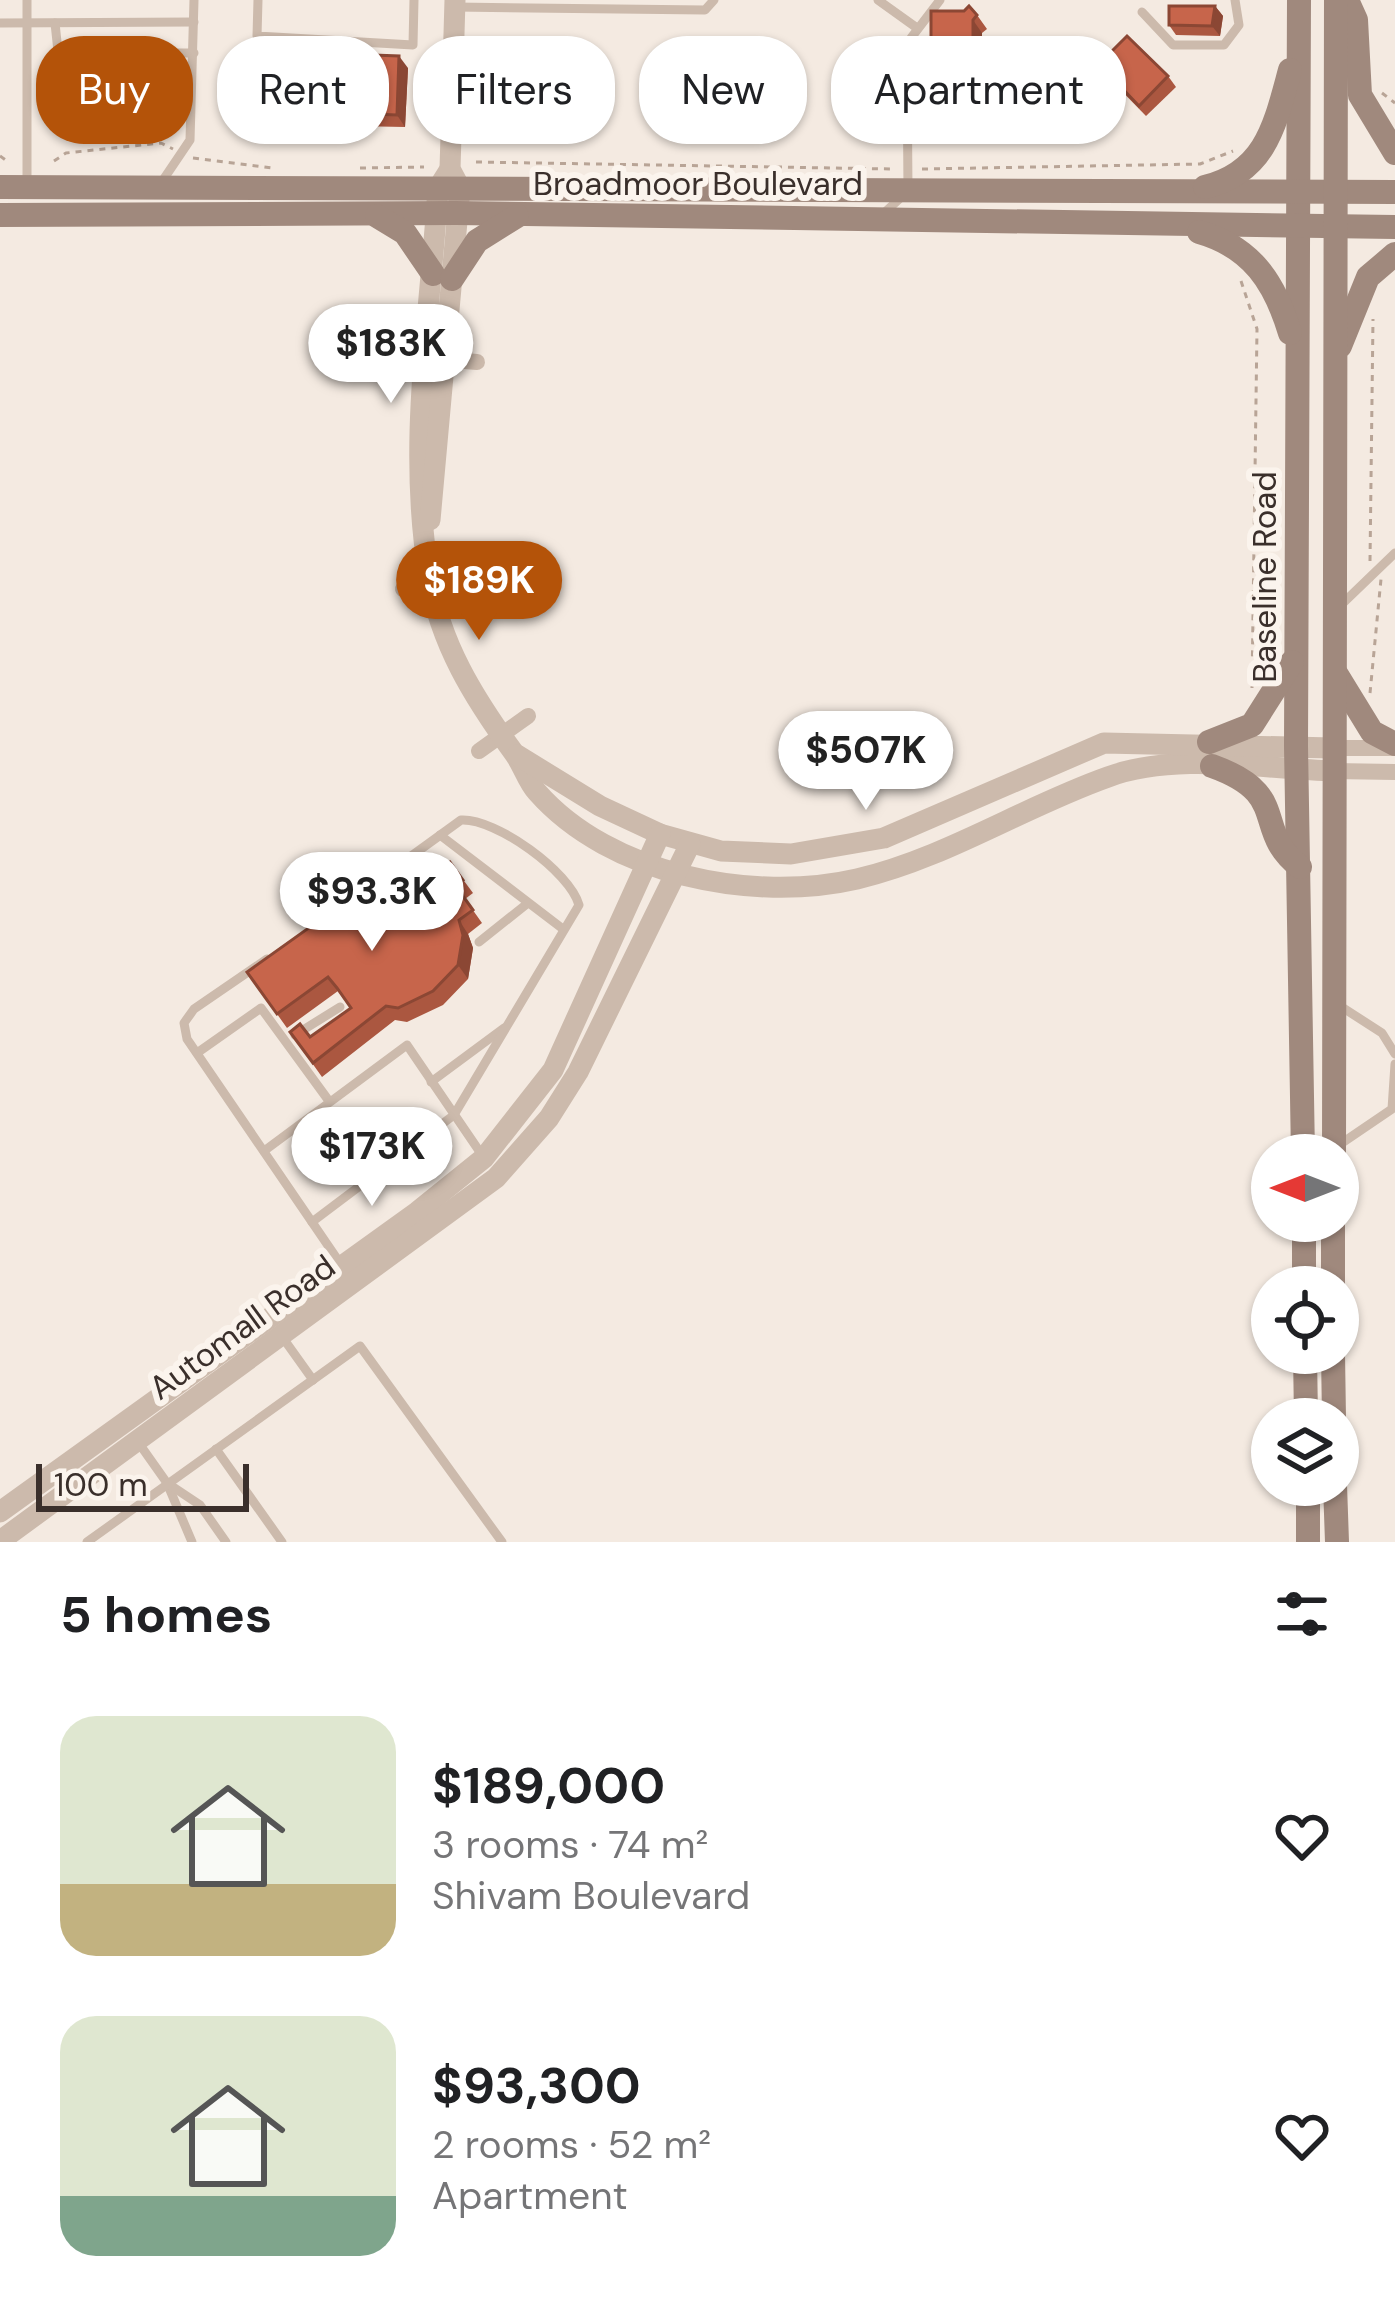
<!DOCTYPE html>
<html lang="en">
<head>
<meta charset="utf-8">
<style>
	body { margin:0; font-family:"DM Sans",sans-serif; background:#f2f2f2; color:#202124; height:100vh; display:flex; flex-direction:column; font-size:45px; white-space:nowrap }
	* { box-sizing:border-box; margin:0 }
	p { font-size:39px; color:#757577 }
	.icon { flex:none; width:66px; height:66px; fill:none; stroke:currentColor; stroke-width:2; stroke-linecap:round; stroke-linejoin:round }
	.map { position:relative; height:1542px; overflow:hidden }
	.sheet { display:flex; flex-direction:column; background:#fff; flex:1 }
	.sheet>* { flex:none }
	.top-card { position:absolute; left:36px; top:36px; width:1323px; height:108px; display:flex; gap:24px }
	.needle { width:78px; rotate:270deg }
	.tools { position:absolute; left:1251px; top:1134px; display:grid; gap:24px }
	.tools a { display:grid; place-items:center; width:108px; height:108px; border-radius:50%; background:#fff; box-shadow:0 3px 9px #0004; font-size:60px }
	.scale { position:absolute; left:36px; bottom:30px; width:213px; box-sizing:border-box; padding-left:12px; border:6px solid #3a2f2b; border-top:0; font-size:33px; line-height:42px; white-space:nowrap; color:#3a2f2b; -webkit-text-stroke:9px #fbf4ed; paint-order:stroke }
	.price { position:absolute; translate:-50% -102px; padding:0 27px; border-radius:42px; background:#fff; color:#222; font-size:39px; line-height:78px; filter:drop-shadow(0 3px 6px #0008) }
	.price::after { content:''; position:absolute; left:50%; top:72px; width:36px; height:27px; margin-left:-18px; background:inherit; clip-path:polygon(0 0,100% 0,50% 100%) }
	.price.current { background:#b45309; color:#fff }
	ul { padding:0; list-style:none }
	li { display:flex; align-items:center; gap:36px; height:300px; padding:0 60px }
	li span { display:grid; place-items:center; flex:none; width:336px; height:240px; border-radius:36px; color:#555 }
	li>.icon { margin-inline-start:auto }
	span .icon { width:144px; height:144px; fill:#fffc; stroke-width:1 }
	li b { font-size:51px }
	h2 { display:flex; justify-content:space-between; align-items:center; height:144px; padding:0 60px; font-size:51px }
	.pill { padding:0 42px; border-radius:48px; background:#fff; box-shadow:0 3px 9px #0004; font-size:42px; line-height:108px }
	.pill.current { background:#b45309; color:#fff }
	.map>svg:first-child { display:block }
</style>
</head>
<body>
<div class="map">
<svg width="1395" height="1542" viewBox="0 0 1395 1542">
	<rect width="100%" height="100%" fill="#f4eae1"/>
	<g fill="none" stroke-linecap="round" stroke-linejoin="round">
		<!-- path -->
		<g stroke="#b8a496" stroke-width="3" stroke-dasharray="6 6" stroke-linecap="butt">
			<polyline points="1382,93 1395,103"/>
			<polyline points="0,156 7,161"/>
			<polyline points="193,158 272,168"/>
			<polyline points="54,161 66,153 161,143 173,149"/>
			<polyline points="476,162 894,169"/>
			<polyline points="360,168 424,167"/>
			<polyline points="922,169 1200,164 1233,151"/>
			<polyline points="1241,281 1257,329 1252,688"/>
			<polyline points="1370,561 1373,319"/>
			<polyline points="1370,693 1381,579"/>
		</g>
		<!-- service -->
		<g stroke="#ccbaac" stroke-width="9">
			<polyline points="258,0 257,36 413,45 414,0"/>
			<polyline points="878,0 917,28"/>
			<polyline points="455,7 705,10 714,0"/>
			<polyline points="1142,12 1173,45 1224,45 1239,25 1235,0"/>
			<polyline points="0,23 194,22"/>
			<polyline points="55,23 65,118 169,117 169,53 194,53"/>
			<polyline points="59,57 169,56"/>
			<polyline points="61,75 169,75"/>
			<polyline points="63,97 169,96"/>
			<polyline points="161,183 190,140 194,0"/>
			<polyline points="27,185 27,0"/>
			<polyline points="884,213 908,191 907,60 911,38 940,0"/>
			<polyline points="1341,605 1395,553"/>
			<polyline points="440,835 563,929"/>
			<polyline points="479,942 528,903"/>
			<polyline points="267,959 194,1009 184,1023 187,1039 342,1266"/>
			<polyline points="1337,1004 1382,1033 1395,1054"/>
			<polyline points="295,1035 340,1007"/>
			<polyline points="197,1053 261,1008 329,1101"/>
			<polyline points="431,1082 504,1028"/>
			<polyline points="1339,1145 1392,1109 1395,1064"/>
			<polyline points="264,1151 407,1045 484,1158"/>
			<path d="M312 1222 454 1115 579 905C570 872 496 818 461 820L330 915"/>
			<polyline points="283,1338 313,1380"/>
			<polyline points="138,1442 167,1483 192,1542"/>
			<polyline points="216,1449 282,1542"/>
			<polyline points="167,1483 200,1505 226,1542"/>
			<polyline points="87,1542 360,1346 502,1542"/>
		</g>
		<!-- minor -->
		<g stroke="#ccbaac" stroke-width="16">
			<polyline points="403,356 477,362"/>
			<polyline points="403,589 472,578"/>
			<polyline points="1333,748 1394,748"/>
			<polyline points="479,751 528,716"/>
			<polyline points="1333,771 1395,772"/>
		</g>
		<!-- tertiary -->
		<g stroke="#ccbaac" stroke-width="21">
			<path d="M450 169 438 188C430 318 407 446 429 576 440 644 474 698 514 753 523 765 527 781 537 792 610 875 753 903 857 879 946 858 1023 807 1108 777 1175 752 1263 769 1333 771"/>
			<polyline points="430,520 460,188 450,169 455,0"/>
			<polyline points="517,755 600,806 660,834 721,851 791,854 884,838 1104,743 1333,748"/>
			<polyline points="0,1512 417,1212 484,1158 553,1070 660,834"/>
			<polyline points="0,1541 496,1178 549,1118 578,1072 690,844"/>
		</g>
		<!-- secondary -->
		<g stroke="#a0897d" stroke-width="24">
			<polyline points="1299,0 1296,746 1303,1155"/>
			<polyline points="1347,0 1356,20 1360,95 1395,153"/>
			<polyline points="0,187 1395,192"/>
			<path d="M1205 187C1266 172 1275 125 1290 70"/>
			<polyline points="0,215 456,213 1395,227"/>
			<polyline points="377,216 405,233 433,274"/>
			<path d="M1199 232C1252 247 1275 283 1290 333"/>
			<polyline points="452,279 477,241 517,216"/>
			<polyline points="1340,346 1368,277 1395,254"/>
			<polyline points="1337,675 1372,732 1395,744"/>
			<polyline points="1209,742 1252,725 1292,662"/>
			<path d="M1212 766C1293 795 1251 829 1300 867"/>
			<polyline points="1334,1155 1336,0"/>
			<polyline points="1304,1221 1304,1287"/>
			<polyline points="1333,1287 1333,1221"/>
			<polyline points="1305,1353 1306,1419"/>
			<polyline points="1333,1353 1334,1419"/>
			<polyline points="1308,1485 1308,1542"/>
			<polyline points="1335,1485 1337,1542"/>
		</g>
	</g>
	<!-- wall -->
	<g fill="#ab5740">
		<polygon points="1215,6 1223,16 1220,36 1176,35 1169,25"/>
		<polygon points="931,11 977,15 987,29 982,33 982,92 1070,96 1079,109 1074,115 1074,139 965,139 956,126 956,93 940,93 931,80"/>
		<polygon points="276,44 285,56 284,66 408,68 405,127 353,126 349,120 267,116 258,104"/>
		<polygon points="1099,64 1168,76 1176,87 1146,116 1106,75"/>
		<polygon points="450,862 473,893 465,899 482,923 468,934 473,948 468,979 443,1005 407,1022 395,1020 322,1077 290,1032 310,1037 351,1008 338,991 287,1028 247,972"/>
	</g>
	<!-- shaded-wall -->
	<g fill="#8b4734">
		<polygon points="1215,6 1223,16 1220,36 1212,26"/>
		<polygon points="973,20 982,33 982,96 973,83"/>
		<polygon points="276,44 285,56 284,78 275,66"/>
		<polygon points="399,56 408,68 405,127 397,115"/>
		<polygon points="1064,101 1074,115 1074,139 1064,125"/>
		<polygon points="459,920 468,934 473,948 468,979 458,965"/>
	</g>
	<!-- building -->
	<g fill="#c7654b" stroke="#8b4734" stroke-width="3">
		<polygon points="969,6 977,15 973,20 973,83 982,92 1056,92 1061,87 1070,96 1064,101 1064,125 956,126 956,79 931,80 931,11 964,11"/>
		<polygon points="1169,6 1215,6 1212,26 1169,25"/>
		<polygon points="1127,36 1168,76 1139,106 1099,64"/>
		<polygon points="258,43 276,44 275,66 346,68 346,54 399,56 397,115 344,113 345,108 258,104"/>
		<polygon points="434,856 443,867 450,862 463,880 455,885 473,910 459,920 463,935 458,965 433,991 398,1008 386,1006 313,1063 290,1032 300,1024 310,1037 351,1008 337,988 328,977 277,1014 247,972 338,907 346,919"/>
	</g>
	<g text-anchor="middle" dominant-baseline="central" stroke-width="12" stroke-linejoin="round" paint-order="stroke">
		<!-- street labels -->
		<g font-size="33" fill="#3a2f2b" stroke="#fbf4ed">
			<text x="698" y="183">Broadmoor Boulevard</text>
			<text transform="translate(1264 577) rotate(-90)">Baseline Road</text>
			<text transform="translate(242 1327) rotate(-36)">Automall Road</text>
		</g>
	</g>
</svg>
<div class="tools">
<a><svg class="needle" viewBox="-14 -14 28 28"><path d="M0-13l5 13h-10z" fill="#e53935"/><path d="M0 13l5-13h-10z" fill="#757577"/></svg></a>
<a><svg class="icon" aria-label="locate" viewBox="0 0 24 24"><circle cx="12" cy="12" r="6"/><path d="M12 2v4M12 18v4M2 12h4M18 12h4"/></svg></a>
<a><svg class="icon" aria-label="layers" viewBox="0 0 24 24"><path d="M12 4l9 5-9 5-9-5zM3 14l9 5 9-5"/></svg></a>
</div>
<div class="scale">100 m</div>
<b class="price" style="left:391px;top:406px">$183K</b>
<b class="price current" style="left:479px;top:643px">$189K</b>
<b class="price" style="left:866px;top:813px">$507K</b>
<b class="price" style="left:372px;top:954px">$93.3K</b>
<b class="price" style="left:372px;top:1209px">$173K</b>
<div class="top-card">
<a class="pill current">Buy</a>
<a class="pill">Rent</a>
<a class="pill">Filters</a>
<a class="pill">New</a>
<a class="pill">Apartment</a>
</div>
</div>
<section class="sheet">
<h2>5 homes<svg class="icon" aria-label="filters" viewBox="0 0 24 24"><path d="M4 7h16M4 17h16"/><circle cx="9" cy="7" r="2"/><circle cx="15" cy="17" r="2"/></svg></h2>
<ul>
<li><span style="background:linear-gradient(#dfe7d0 70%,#c2b280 0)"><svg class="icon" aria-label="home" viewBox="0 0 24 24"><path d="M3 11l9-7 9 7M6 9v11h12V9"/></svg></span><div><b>$189,000</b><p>3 rooms · 74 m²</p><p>Shivam Boulevard</p></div><svg class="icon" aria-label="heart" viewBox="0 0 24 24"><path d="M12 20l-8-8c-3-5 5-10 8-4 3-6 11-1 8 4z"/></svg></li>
<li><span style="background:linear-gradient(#dfe7d0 75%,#7fa58c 0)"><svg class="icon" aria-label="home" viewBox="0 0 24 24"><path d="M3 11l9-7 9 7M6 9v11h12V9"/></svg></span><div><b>$93,300</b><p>2 rooms · 52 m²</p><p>Apartment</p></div><svg class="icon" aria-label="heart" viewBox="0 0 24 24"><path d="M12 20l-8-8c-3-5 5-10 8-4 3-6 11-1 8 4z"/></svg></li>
</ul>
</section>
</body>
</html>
